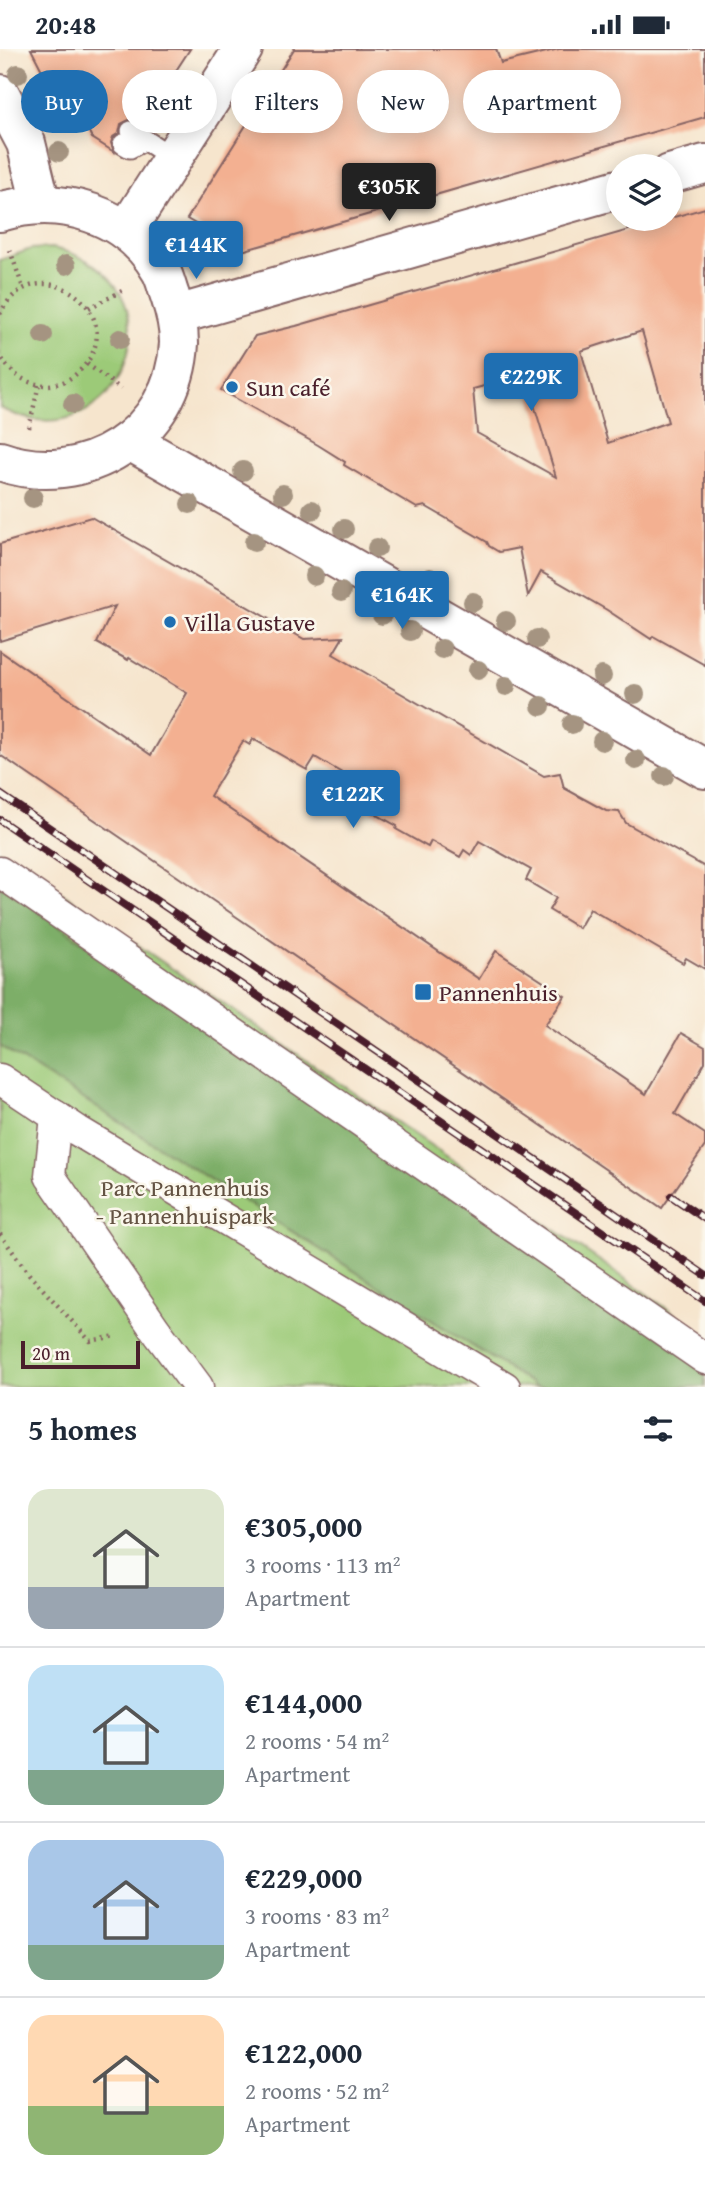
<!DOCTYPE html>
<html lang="en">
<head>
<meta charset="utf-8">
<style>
	body { margin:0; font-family:"Gentium Book Plus",serif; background:#f6f6f7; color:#1f2937; height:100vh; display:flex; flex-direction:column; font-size:26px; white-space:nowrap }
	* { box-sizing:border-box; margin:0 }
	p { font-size:23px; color:#747a83 }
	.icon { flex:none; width:38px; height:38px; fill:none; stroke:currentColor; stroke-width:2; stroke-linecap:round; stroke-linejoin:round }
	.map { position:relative; height:1338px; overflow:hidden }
	.sheet { display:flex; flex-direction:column; background:#fff; flex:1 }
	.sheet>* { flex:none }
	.hud { position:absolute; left:21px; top:21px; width:663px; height:63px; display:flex; gap:14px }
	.tools { position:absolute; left:606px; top:105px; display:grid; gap:14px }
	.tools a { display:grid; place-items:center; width:77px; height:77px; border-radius:50%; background:#fff; box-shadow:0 4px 18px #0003; font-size:35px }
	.scale { position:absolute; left:21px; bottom:18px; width:119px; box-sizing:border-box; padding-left:7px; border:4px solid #4a1f2b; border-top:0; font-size:19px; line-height:24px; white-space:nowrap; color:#4a1f2b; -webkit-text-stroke:5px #fbf7ec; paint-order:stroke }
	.price { position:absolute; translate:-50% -60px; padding:0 16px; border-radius:7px; background:#1f6fb2; color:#fff; font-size:23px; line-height:46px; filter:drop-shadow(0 2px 4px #0008) }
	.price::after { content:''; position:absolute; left:50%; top:42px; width:21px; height:16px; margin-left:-10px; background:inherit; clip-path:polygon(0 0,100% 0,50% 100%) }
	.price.active { background:#222; color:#fff }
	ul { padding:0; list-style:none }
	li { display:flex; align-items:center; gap:21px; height:175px; padding:0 28px }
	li+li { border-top:2px solid #e0e1e3 }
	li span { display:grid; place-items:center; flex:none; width:196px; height:140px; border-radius:21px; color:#555 }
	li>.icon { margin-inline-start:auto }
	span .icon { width:84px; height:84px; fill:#fffc; stroke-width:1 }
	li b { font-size:30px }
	h2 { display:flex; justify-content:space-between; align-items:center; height:84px; padding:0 28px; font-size:30px }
	.tag { padding:0 24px; border-radius:32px; background:#fff; box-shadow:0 4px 18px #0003; font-size:24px; line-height:63px }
	.tag.active { background:#1f6fb2; color:#fff }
	.status { display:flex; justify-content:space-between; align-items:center; height:49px; padding:0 35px; background:#fff; direction:ltr }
	.status svg { height:19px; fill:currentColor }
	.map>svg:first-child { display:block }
</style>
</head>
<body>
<div class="status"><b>20:48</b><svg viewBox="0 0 49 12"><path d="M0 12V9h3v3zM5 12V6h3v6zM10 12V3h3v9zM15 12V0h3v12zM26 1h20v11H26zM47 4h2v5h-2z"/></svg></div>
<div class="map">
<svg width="705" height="1338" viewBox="0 0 705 1338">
	<rect width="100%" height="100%" fill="#fbf7ec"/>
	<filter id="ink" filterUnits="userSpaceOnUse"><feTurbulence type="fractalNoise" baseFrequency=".0143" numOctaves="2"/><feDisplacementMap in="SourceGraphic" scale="14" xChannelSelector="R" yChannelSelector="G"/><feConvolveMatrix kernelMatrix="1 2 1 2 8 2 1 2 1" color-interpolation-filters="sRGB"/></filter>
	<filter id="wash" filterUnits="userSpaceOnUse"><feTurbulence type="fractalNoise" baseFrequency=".00686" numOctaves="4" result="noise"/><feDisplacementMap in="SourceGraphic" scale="28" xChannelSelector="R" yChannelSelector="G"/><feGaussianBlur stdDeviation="1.57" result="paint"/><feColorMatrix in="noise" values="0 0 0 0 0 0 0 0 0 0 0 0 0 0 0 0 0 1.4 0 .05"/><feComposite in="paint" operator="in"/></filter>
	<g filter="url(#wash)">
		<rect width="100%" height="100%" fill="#f6e5cd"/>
		<!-- green -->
		<g fill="#9cca78" stroke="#737452" stroke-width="2">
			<path d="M52 199C194 229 122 422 0 359V211L31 200Z"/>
			<polygon points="0,802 606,1216 705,1287 705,1338 0,1338"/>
		</g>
		<!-- forest -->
		<polygon fill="#7dae68" stroke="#64664a" stroke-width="2" points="0,836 705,1318 705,1338 537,1338 0,997"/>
		<g id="blocks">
			<!-- building -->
			<g fill="#f3b091" fill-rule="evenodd">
				<polygon points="31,0 190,0 149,63 145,61 138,72 131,70 121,75 119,84 113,88 111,94 114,103 92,89 87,79 93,74 94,66 101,60 102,54 95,44 80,39 79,22 50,37"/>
				<polygon points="294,0 496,0 501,14 559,0 705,0 705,68 242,202 187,170"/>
				<path d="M705 159V616L653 587 651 590 607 561 541 523 528 547 519 499 499 503 489 497 487 493 425 457 417 459 344 416 345 413 318 396 221 341 255 287 296 277ZM642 282 668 373 608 394 581 302ZM525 326 556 428 477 384 473 340Z"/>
				<polygon points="91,468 304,590 343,588 333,605 544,727 560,724 564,739 606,762 619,763 626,774 705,818 705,920 686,909 683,914 590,860 579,879 549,861 556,849 526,831 531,821 479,792 471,806 464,801 460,808 431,792 428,798 396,780 397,777 365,759 374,743 315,708 307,721 253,690 250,696 243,692 210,747 479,930 496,902 565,947 545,976 646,1045 681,984 705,998 705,1013 675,1065 705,1085 705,1097 662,1159 0,706 0,602 151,706 187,644 129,609 128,611 97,594 115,557 0,592 0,495"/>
			</g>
		</g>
	</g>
	<g filter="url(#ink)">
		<use href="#blocks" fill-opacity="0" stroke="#866464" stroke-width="2"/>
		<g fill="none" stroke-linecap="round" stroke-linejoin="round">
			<!-- service casing -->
			<g stroke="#866464" stroke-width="23">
				<g id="service">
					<polyline points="60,54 82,68"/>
					<path d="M13 70C33 63 72 43 90 55"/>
					<polyline points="131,82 173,109"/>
					<polyline points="123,95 130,99 145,91"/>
				</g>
			</g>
			<!-- pedestrian casing -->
			<g stroke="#866464" stroke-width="33">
				<g id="pedestrian">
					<polyline points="0,823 705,1310"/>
					<polyline points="0,1030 78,1082 505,1338"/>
					<polyline points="56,1067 50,1127 155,1280 198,1338"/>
				</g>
			</g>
			<!-- minor casing -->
			<g stroke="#866464" stroke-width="42">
				<g id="minor">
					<polyline points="670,125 705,115"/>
					<polyline points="126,182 243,0"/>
					<polyline points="177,266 618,140"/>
					<polyline points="130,392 705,720"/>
				</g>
			</g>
			<!-- tertiary casing -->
			<g stroke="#866464" stroke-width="42">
				<g id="tertiary">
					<polyline points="0,45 26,94 41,155"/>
					<path d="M0 163C60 144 129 165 161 222 165 229 167 239 170 247 175 262 179 277 179 294 175 385 84 442 0 412"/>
				</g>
			</g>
			<!-- path -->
			<g stroke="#866464" stroke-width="4.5" stroke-dasharray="2 5" stroke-linecap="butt">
				<polyline points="10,201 23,239"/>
				<polyline points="89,259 126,240"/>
				<path d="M0 265C35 195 131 262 84 317 75 328 62 336 47 336 27 336 10 325 0 306"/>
				<polyline points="87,315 121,340"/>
				<polyline points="29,379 39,335"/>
				<polyline points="0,1185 29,1225 90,1292 116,1287"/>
			</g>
			<!-- service -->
			<use href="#service" stroke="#fff" stroke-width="19"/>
			<!-- pedestrian -->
			<use href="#pedestrian" stroke="#fff" stroke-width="30"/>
			<!-- minor -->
			<use href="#minor" stroke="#fff" stroke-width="38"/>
			<!-- tertiary -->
			<use href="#tertiary" stroke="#fff" stroke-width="38"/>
			<!-- rail casing -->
			<g stroke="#4a1f2b" stroke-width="8">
				<g id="rail">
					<polyline points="0,745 705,1226"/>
					<polyline points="0,771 705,1252"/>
					<polyline points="671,1147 705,1170"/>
				</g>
			</g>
			<!-- rail -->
			<use href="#rail" stroke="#fbf7ec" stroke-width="5" stroke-dasharray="16" stroke-linecap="butt"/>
		</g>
		<!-- trees -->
		<g fill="#a59481">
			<circle cx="18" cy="25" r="10"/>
			<circle cx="59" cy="103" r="10"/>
			<circle cx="66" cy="216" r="10"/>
			<circle cx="43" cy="286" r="10"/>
			<circle cx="120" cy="290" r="10"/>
			<circle cx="73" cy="355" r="10"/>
			<circle cx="243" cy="422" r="10"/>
			<circle cx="283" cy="445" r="10"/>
			<circle cx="33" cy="449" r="10"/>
			<circle cx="190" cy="455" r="10"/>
			<circle cx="312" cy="461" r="10"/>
			<circle cx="344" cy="480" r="10"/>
			<circle cx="254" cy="493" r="10"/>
			<circle cx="377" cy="499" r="10"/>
			<circle cx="314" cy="527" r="10"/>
			<circle cx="430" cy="529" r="10"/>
			<circle cx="341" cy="543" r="10"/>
			<circle cx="473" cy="553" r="10"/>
			<circle cx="382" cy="566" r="10"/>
			<circle cx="506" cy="572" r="10"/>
			<circle cx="410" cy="582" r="10"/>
			<circle cx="537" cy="590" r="10"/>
			<circle cx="442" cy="600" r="10"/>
			<circle cx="478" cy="621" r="10"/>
			<circle cx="602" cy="627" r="10"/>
			<circle cx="506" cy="637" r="10"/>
			<circle cx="635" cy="645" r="10"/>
			<circle cx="541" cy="657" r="10"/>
			<circle cx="572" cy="675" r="10"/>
			<circle cx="602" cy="692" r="10"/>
			<circle cx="636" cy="711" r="10"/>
			<circle cx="664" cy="727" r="10"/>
		</g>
	</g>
	<!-- markers -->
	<g fill="#1f6fb2" stroke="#fbf7ec" stroke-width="2.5">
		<circle cx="232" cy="338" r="7"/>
		<circle cx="170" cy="573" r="7"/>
		<rect x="414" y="934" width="18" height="18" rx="3.5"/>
	</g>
	<g text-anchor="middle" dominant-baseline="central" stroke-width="5" stroke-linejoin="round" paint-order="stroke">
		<!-- poi labels -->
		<g font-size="24" fill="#4a1f2b" stroke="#fbf7ec" text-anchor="start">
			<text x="246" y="338">Sun café</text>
			<text x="184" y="573">Villa Gustave</text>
			<text x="439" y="943">Pannenhuis</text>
		</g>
		<!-- park labels -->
		<g font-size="24" fill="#635242" stroke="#fbf7ec">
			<text x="185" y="1138">Parc Pannenhuis<tspan x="185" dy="28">- Pannenhuispark</tspan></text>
		</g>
	</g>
</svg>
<div class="tools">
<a><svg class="icon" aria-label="layers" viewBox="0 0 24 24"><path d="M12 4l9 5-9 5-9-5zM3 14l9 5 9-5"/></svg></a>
</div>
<div class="scale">20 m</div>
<b class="price active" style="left:389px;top:174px">€305K</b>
<b class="price" style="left:196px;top:232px">€144K</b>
<b class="price" style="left:531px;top:364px">€229K</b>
<b class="price" style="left:402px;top:582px">€164K</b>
<b class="price" style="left:353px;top:781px">€122K</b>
<div class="hud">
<a class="tag active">Buy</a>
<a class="tag">Rent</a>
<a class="tag">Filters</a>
<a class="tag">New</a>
<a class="tag">Apartment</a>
</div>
</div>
<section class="sheet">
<h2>5 homes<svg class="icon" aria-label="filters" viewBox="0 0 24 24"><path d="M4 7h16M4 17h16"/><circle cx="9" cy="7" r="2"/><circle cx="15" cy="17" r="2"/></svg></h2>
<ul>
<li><span style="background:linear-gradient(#dfe7d0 70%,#9aa5b1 0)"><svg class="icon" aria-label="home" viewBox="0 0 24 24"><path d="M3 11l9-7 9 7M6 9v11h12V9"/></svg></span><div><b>€305,000</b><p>3 rooms · 113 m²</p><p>Apartment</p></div></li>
<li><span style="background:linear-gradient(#bfe0f5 75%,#7fa58c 0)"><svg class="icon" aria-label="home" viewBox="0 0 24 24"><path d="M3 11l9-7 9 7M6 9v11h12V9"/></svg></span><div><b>€144,000</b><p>2 rooms · 54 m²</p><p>Apartment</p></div></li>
<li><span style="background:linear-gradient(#a9c7e8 75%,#7fa58c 0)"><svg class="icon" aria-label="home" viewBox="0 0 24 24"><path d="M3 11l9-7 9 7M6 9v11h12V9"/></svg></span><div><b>€229,000</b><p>3 rooms · 83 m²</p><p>Apartment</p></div></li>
<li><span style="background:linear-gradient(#ffd9b3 65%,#8fb573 0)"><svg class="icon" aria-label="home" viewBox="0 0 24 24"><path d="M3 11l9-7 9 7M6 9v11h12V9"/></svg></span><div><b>€122,000</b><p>2 rooms · 52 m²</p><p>Apartment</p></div></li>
</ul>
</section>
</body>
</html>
